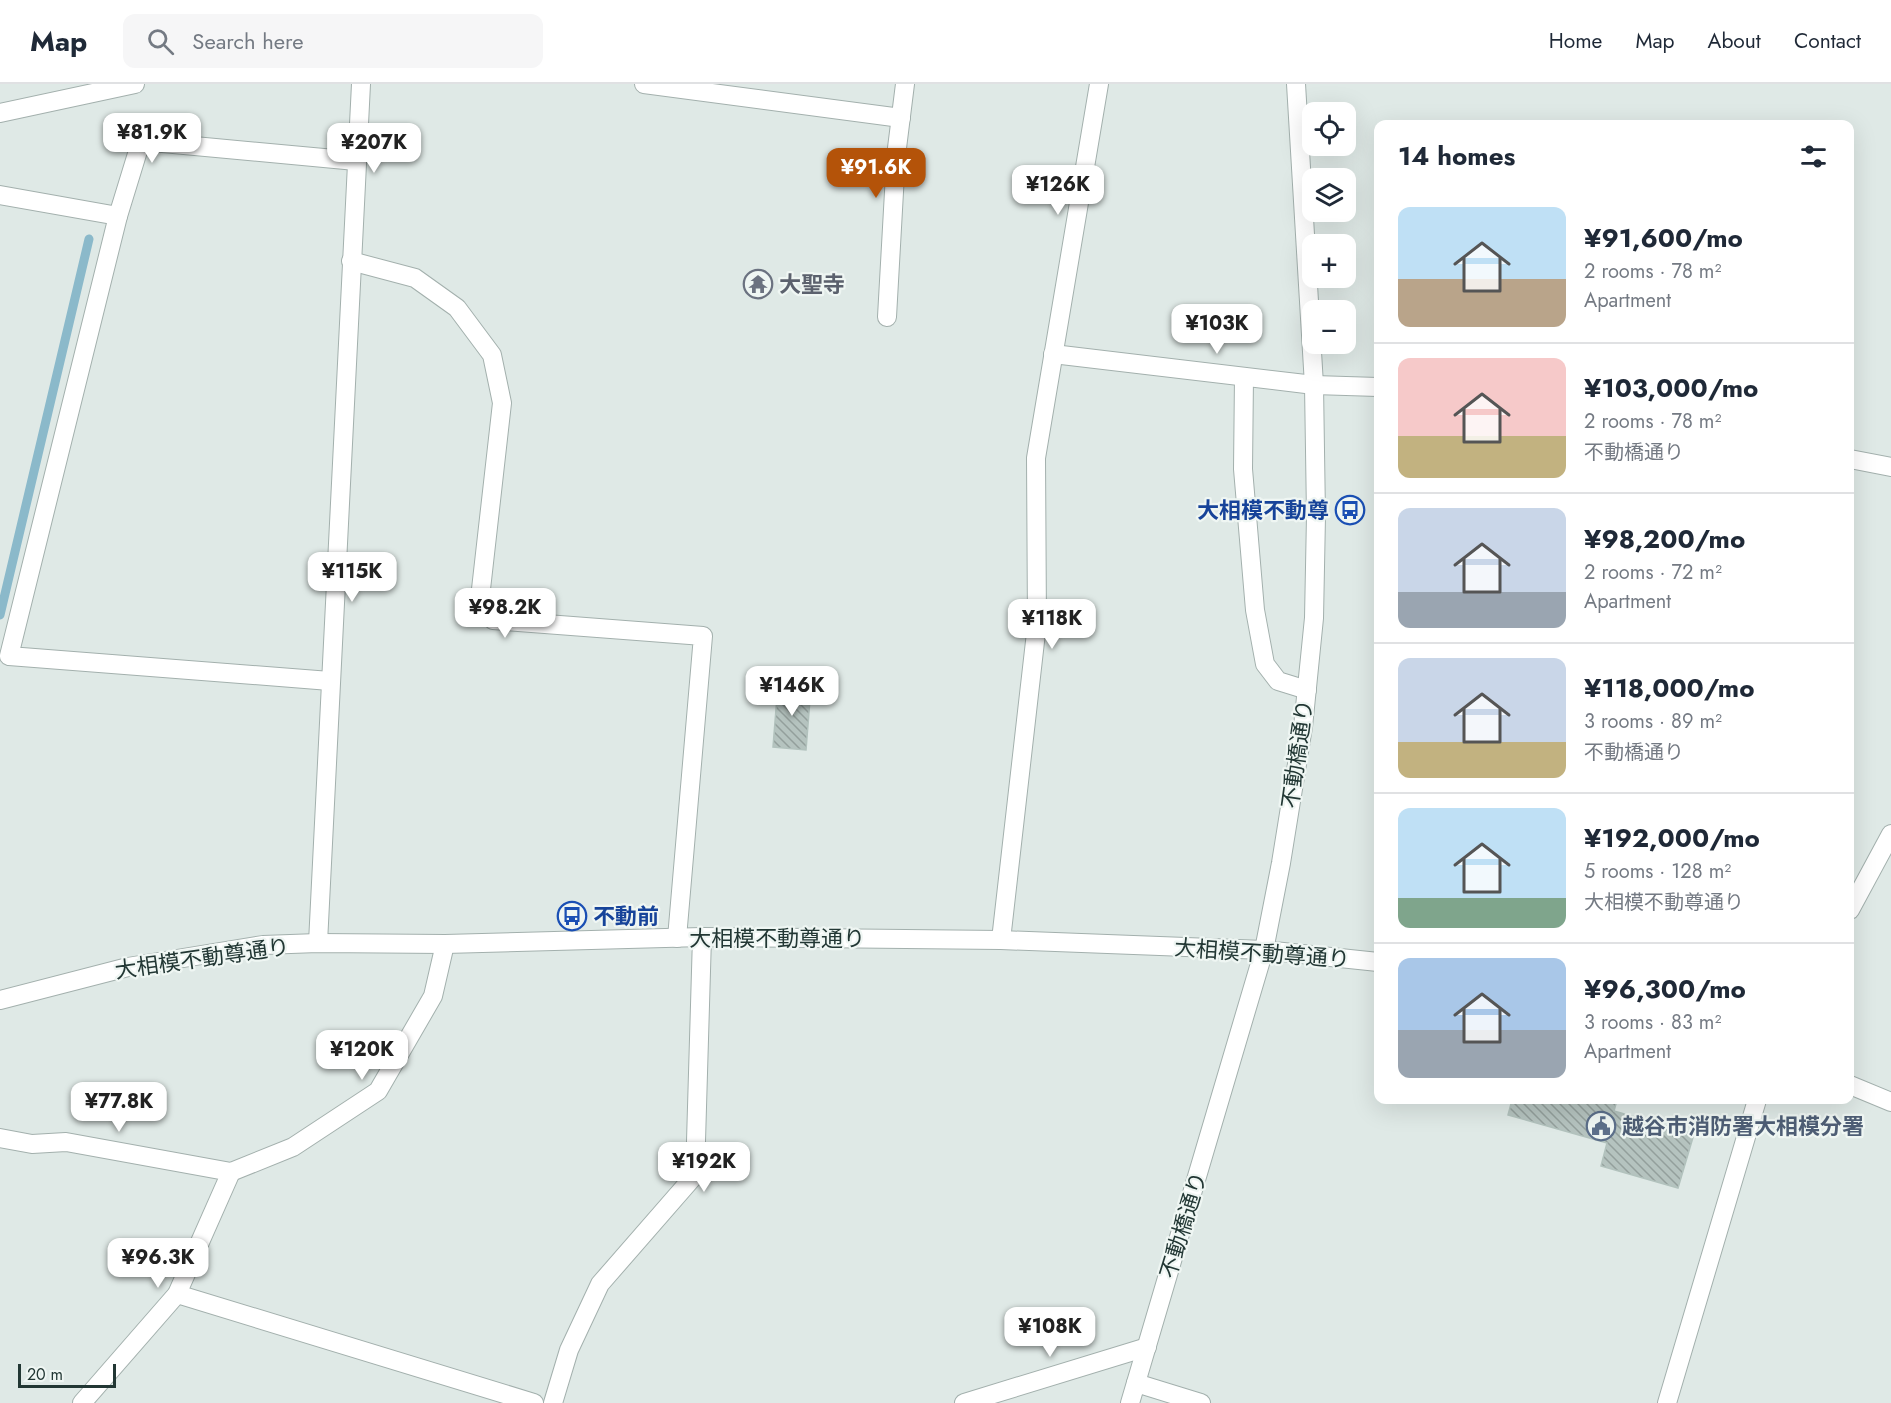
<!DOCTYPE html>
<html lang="en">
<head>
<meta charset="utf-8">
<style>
	body { margin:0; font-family:Jost,"Noto Sans JP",sans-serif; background:#f6f6f7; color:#1f2937; height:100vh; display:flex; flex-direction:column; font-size:22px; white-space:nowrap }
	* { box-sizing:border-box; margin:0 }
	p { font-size:20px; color:#747a83 }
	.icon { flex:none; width:33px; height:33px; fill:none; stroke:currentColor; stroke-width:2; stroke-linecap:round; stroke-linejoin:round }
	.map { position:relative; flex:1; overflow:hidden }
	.drawer { position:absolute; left:1374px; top:36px; width:480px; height:984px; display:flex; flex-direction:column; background:#fff; border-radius:12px; box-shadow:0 6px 24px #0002 }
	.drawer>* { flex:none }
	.fabs { position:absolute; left:1302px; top:18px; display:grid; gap:12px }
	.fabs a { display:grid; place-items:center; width:54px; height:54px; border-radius:12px; background:#fff; box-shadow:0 6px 24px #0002; font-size:30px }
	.scale { position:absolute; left:18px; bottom:15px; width:98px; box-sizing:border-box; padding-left:6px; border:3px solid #223734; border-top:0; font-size:16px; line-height:21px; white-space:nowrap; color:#223734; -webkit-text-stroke:4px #eff6f3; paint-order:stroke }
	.price { position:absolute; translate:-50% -51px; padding:0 14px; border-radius:12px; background:#fff; color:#222; font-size:20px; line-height:39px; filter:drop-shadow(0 2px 3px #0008) }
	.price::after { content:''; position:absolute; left:50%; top:36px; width:18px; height:14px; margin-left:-9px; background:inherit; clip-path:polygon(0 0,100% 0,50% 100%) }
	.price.selected { background:#b45309; color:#fff }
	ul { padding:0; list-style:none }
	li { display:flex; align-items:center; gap:18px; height:150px; padding:0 24px }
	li+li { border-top:2px solid #e0e1e3 }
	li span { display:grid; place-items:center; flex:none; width:168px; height:120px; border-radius:12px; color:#555 }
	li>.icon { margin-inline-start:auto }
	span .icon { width:72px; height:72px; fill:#fffc; stroke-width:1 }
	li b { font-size:26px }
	h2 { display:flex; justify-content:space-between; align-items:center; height:72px; padding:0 24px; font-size:26px }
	header { display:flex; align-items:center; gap:36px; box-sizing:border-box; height:84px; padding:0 30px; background:#fff; border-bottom:2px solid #e0e1e3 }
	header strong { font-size:28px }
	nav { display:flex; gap:33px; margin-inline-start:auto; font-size:21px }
	.search { width:420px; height:54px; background:#f6f6f7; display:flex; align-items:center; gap:15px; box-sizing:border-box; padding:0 21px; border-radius:12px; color:#747a83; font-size:22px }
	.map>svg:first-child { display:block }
</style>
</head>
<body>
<header>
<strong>Map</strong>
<div class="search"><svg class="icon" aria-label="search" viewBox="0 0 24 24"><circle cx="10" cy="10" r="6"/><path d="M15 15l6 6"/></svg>Search here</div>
<nav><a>Home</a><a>Map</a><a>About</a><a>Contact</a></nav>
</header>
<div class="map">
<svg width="1891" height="1319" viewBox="0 0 1891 1319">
	<defs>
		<pattern id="building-back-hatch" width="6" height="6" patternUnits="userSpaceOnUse" patternTransform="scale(1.5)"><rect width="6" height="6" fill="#b5c3bf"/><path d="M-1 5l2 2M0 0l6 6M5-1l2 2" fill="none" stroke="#939f9c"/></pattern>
	</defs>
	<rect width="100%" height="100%" fill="#dfe9e6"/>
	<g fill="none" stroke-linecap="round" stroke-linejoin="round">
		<!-- stream -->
		<polyline stroke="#8bb9ca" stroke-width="9" points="0,531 89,155"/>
	</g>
	<!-- building -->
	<g fill="url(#building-back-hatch)" stroke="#b2c2bd" stroke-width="1.5">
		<polygon points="778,600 811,603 806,666 773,663"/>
		<polygon points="1512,1016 1617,1016 1614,1027 1694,1050 1678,1104 1601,1082 1607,1059 1508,1031"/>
	</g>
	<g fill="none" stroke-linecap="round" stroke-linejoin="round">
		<!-- minor casing -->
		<g stroke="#a3b0ad" stroke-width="20">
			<g id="minor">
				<polyline points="644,0 901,34"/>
				<polyline points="0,29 135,0"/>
				<polyline points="0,111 118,132 141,57 356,77"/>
				<polyline points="118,132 9,572 330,597"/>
				<polyline points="351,177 415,194 457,224 492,271 502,319 480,514 493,536 703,552 677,854"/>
				<polyline points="887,233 896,72 905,0"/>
				<polyline points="1053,270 1314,301 1378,303"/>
				<polyline points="1244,293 1243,385 1255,526 1265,580 1278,597 1307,606"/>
				<polyline points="1850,375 1891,383"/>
				<polyline points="1850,826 1891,750"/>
				<polyline points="1001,856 1037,540 1036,374 1099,0"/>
				<polyline points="318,859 361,0"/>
				<polyline points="0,916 128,883 263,861 318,859 445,860 702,853 1001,856 1264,866 1378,878"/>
				<polyline points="1850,1001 1891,1018"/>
				<polyline points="0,1054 32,1060 66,1058 231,1088 293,1063 378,1007 433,912 445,860"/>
				<polyline points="177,1210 534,1319"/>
				<polyline points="1136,1299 1201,1319"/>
				<polyline points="82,1319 177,1210 231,1088"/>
				<polyline points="553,1319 569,1266 600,1200 695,1091 702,853"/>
				<polyline points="964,1319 1147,1263"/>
				<polyline points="1130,1319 1264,866 1281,779 1303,643 1314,534 1316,432 1314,301 1296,0"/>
				<polyline points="1667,1319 1757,1016"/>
			</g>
		</g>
		<!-- minor -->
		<use href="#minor" stroke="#fff" stroke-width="18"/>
	</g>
	<!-- icons -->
	<defs>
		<g id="temple-ring" transform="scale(1.5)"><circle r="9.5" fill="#eff6f3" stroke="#6b7280" stroke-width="1.5"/><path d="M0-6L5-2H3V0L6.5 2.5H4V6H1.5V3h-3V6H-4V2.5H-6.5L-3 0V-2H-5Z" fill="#6b7280"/></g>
		<g id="bus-ring" transform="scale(1.5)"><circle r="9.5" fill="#eff6f3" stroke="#1a4fb4" stroke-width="1.5"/><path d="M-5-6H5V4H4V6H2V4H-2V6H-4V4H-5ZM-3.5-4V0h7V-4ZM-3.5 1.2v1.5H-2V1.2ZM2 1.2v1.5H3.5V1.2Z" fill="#1a4fb4"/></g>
		<g id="civic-ring" transform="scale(1.5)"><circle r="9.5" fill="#eff6f3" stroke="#5c6f8a" stroke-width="1.5"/><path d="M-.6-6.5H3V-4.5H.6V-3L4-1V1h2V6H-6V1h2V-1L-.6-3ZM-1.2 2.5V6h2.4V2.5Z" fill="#5c6f8a"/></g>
	</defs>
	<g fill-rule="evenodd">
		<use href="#temple-ring" x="758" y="200"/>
		<use href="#bus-ring" x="1350" y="426"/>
		<use href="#bus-ring" x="572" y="832"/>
		<use href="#civic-ring" x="1601" y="1042"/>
	</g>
	<g text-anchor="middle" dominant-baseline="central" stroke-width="4.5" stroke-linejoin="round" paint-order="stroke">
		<!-- worship labels -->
		<g font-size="22" font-weight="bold" fill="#5b616d" stroke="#eff6f3" text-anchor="start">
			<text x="779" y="200">大聖寺</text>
		</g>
		<!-- transit labels -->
		<g font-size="22" font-weight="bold" fill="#164399" stroke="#eff6f3" text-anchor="end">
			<text x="1329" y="426">大相模不動尊</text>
			<text x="593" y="832" text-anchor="start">不動前</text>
		</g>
		<!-- street labels -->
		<g font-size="22" fill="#223734" stroke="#eff6f3">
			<text transform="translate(1297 670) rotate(-82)">不動橋通り</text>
			<text x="777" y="854">大相模不動尊通り</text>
			<text transform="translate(1262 869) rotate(4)">大相模不動尊通り</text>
			<text transform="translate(202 874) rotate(-8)">大相模不動尊通り</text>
			<text transform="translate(1183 1141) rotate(-73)">不動橋通り</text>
		</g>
		<!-- service labels -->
		<g font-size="22" font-weight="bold" fill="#4e5e75" stroke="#eff6f3" text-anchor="start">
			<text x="1622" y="1042">越谷市消防署大相模分署</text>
		</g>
	</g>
</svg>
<div class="fabs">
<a><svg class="icon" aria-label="locate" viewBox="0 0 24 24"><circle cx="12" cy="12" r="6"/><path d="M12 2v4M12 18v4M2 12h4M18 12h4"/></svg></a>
<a><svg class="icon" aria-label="layers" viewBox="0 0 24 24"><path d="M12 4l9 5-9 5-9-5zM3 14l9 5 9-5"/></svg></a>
<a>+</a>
<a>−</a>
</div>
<div class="scale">20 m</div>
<b class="price" style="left:152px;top:80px">¥81.9K</b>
<b class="price" style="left:374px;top:90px">¥207K</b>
<b class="price selected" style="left:876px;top:115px">¥91.6K</b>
<b class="price" style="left:1058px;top:132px">¥126K</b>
<b class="price" style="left:1217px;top:271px">¥103K</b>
<b class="price" style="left:352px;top:519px">¥115K</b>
<b class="price" style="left:505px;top:555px">¥98.2K</b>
<b class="price" style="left:1052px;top:566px">¥118K</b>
<b class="price" style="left:792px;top:633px">¥146K</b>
<b class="price" style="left:362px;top:997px">¥120K</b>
<b class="price" style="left:119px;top:1049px">¥77.8K</b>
<b class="price" style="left:704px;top:1109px">¥192K</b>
<b class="price" style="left:158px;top:1205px">¥96.3K</b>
<b class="price" style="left:1050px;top:1274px">¥108K</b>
<section class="drawer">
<h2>14 homes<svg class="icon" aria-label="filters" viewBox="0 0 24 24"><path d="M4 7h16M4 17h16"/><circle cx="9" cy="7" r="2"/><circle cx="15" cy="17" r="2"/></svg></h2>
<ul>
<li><span style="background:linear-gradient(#bfe0f5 60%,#b9a48a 0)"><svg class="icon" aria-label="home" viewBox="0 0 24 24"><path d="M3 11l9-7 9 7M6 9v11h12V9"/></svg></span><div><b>¥91,600/mo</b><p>2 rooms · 78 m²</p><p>Apartment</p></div></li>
<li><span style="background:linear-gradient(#f6c9c9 65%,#c2b280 0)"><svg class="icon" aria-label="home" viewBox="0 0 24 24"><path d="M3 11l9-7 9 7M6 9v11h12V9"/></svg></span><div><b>¥103,000/mo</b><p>2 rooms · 78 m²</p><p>不動橋通り</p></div></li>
<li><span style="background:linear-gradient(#c9d6e8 70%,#9aa5b1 0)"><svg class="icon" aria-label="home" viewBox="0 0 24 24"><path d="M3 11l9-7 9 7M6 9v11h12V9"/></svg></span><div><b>¥98,200/mo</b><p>2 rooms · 72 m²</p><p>Apartment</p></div></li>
<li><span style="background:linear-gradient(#c9d6e8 70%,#c2b280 0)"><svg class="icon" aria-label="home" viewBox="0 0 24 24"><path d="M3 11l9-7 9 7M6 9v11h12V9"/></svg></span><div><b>¥118,000/mo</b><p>3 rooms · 89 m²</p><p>不動橋通り</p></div></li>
<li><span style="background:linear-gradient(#bfe0f5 75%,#7fa58c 0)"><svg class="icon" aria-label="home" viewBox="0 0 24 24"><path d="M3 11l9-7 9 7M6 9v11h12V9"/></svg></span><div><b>¥192,000/mo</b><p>5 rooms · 128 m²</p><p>大相模不動尊通り</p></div></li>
<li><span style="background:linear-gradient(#a9c7e8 60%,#9aa5b1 0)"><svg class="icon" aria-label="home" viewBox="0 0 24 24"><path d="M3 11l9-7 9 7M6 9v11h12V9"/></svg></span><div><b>¥96,300/mo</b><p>3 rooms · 83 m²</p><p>Apartment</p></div></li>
</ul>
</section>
</div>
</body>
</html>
